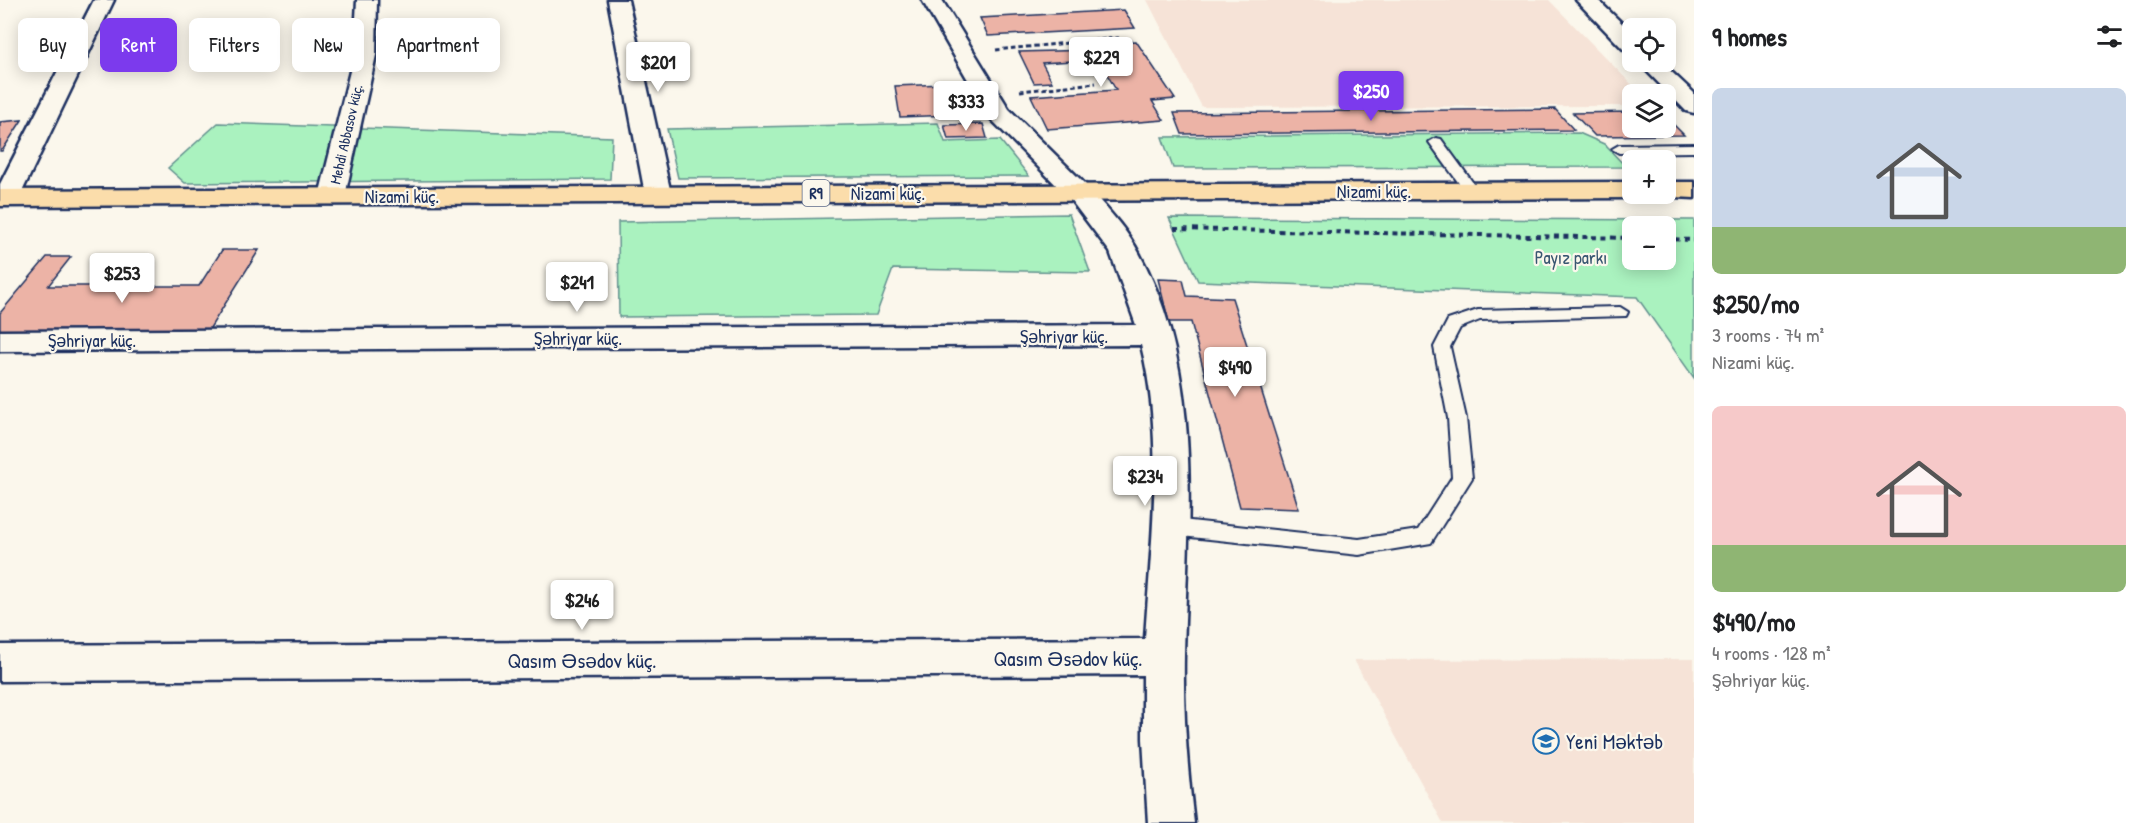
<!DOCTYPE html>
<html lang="en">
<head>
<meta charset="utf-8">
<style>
	body { margin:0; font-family:"Patrick Hand",sans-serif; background:#f2f2f2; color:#202124; height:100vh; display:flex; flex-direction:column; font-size:22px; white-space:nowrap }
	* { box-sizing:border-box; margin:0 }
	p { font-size:20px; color:#757577 }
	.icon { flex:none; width:33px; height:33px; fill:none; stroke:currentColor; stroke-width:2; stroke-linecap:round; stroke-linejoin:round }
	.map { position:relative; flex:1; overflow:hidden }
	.drawer { display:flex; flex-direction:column; background:#fff; width:450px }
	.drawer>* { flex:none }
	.banner { position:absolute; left:18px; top:18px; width:570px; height:54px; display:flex; gap:12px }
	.controls { position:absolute; left:1622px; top:18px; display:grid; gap:12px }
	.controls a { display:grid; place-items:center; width:54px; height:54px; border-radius:9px; background:#fff; box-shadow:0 3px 15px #0003; font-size:30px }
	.price { position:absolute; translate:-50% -51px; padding:0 14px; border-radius:6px; background:#fff; color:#222; font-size:20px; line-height:39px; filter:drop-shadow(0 2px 3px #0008) }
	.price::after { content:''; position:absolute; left:50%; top:36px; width:18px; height:14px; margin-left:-9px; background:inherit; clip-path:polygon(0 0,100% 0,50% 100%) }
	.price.current { background:#7c3aed; color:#fff }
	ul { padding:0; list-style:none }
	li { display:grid; align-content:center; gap:12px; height:318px; padding:0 18px }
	li span { display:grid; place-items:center; height:186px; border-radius:9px; color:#555 }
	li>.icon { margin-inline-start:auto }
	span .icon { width:108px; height:108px; fill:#fffc; stroke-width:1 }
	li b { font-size:26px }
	h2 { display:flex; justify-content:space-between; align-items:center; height:72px; padding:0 18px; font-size:26px }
	.chip { padding:0 21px; border-radius:9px; background:#fff; box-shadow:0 3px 15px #0003; font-size:21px; line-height:54px }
	.chip.current { background:#7c3aed; color:#fff }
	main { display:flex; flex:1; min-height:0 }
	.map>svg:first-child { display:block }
</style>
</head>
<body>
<main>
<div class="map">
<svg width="1694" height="823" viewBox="0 0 1694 823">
	<rect width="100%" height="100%" fill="#fbf7ec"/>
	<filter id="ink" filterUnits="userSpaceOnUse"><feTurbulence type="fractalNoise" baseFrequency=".0167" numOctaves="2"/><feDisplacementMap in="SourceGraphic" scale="12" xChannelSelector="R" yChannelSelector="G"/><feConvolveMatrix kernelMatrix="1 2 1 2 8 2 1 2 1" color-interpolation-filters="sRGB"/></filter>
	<g filter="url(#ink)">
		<!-- built -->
		<g fill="#f6e3d7">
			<polygon points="1147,0 1549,0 1641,94 1632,94 1632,106 1202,107"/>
			<polygon points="1694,659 1694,823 1443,823 1354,660"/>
		</g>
		<!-- green -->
		<g fill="#aaf2bf" stroke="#62908e" stroke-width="1.5" fill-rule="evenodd">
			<polygon points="218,123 612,137 610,179 185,183 168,168"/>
			<polygon points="938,123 945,142 1000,140 1029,176 678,178 667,129"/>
			<polygon points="1579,133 1604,144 1626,167 1173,168 1162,137"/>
			<polygon points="1069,214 1090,272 893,269 876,315 619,317 618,222"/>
			<path d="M1169 218 1694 220V378L1637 297 1198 281ZM1665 226V260H1632V226Z"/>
		</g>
		<!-- building -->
		<g fill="#ecb3a6" stroke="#1b2f5e" stroke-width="1.5">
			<polygon points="1124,10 1135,28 988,36 980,18"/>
			<polygon points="1136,41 1175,99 1152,101 1164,120 1047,129 1031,96 1116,90 1103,67 1123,66 1119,58 1042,63 1052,82 1034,83 1019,52 1091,50 1087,44"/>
			<polygon points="945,84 952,115 900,117 895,86"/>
			<polygon points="1555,109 1574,130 1182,134 1174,113"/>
			<polygon points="1632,112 1632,128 1665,128 1665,116 1684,135 1595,136 1573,113"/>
			<polygon points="22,120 2,151 0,151 0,122"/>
			<polygon points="983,124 987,138 948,139 944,125"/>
			<polygon points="222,250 259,250 205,336 0,336 0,313 47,257 71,257 48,286 199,286"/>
			<polygon points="1158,279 1183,280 1187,296 1232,298 1299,509 1240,507 1191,322 1169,322"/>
		</g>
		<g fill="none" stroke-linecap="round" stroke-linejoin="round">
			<!-- service casing -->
			<g stroke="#1b2f5e" stroke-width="4">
				<g id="service">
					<polygon points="1436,138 1441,139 1476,187 1478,190 1476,193 1466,193 1429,142"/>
					<polygon points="1694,144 1694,152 1619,153 1612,149 1619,145"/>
					<polygon points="1620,307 1628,312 1626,316 1480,320 1460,328 1450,347 1466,418 1472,478 1431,543 1359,555 1172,535 1165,533 1162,527 1165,521 1172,519 1359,539 1418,530 1452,477 1448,418 1434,347 1448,320 1478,310"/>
				</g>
			</g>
			<!-- minor casing -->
			<g stroke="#1b2f5e" stroke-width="5">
				<g id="minor">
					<polygon points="94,0 114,0 19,198 15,204 0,205 0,184"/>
					<polygon points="357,0 377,0 376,55 345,196 341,202 332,204 323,202 319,196 354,55"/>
					<polygon points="608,0 628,0 671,194 667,200 658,202 649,200 645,194"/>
					<polygon points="1576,0 1598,0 1632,33 1632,52 1624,50"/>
					<polygon points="1638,62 1661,62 1694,93 1694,113 1686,111"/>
					<path d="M1077 183 1086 185 1092 192C1109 211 1127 230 1139 253 1206 375 1187 522 1184 655 1183 711 1187 767 1194 823H1148L1143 739V675L0 681V645L1145 639C1151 542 1165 441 1141 345L0 351V331L1136 325 1110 252 1064 191 1068 185Z"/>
				</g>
			</g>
			<!-- tertiary casing -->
			<g stroke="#1b2f5e" stroke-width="5">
				<polygon id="tertiary" points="922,0 942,0 1009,109 1086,185 1090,191 1086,197 1077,199 1068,197 990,118"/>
			</g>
			<!-- trunk casing -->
			<g stroke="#1b2f5e" stroke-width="5">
				<g id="trunk">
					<polygon points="1632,182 1632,194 1643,194 1641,196 1632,198 0,206 0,190"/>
					<polygon points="1665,182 1694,182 1694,198 1656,196 1654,194 1665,194"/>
				</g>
			</g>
			<!-- path-far1 -->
			<g stroke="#1b2f5e" stroke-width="3" stroke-dasharray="4.5 3" stroke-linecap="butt">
				<polyline points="996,50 1119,38"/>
				<polyline points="1020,91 1096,83"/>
			</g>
			<!-- path -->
			<g stroke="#1b2f5e" stroke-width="4" stroke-dasharray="5 4.5" stroke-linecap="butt">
				<polyline points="1174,229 1632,238"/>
				<polyline points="1665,239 1694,240"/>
			</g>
			<!-- service -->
			<use href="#service" fill="#fbf7ec" fill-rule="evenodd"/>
			<!-- minor -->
			<use href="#minor" fill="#fbf7ec" fill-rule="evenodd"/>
			<!-- tertiary -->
			<use href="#tertiary" fill="#fbf7ec" fill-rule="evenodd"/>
			<!-- trunk -->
			<use href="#trunk" fill="#fbddab" fill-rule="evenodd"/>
		</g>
	</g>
	<!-- icons -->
	<defs>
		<g id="school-ring" transform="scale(1.35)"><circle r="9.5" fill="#fbf7ec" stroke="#1f6fb2" stroke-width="1.5"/><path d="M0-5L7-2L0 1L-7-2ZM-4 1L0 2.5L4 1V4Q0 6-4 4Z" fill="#1f6fb2"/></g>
	</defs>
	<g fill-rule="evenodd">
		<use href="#school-ring" x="1546" y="741"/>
	</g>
	<g text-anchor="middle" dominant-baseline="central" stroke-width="4.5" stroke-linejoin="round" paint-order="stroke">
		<!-- far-street labels -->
		<g font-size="15" fill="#1b2f5e" stroke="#fbf7ec">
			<text transform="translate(346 134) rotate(-77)">Mehdi Abbasov küç.</text>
		</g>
		<!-- shield labels -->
		<rect fill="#fbf7ec" stroke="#5e6b89" stroke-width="1.5" x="802.5" y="180" width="27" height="26" rx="4.5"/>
		<g font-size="16" font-weight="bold" fill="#1b2f5e">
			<text x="816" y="193">R9</text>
		</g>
		<!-- street labels -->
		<g font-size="18" fill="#1b2f5e" stroke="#fbf7ec">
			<text x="1374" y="191">Nizami küç.</text>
			<text x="888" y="193">Nizami küç.</text>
			<text x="402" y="196">Nizami küç.</text>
			<text x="1064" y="336">Şəhriyar küç.</text>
			<text x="578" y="338">Şəhriyar küç.</text>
			<text x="92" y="340">Şəhriyar küç.</text>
		</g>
		<!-- park labels -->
		<g font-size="18" fill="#385671" stroke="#fbf7ec">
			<text x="1571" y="257">Payız parkı</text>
		</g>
		<!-- near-street labels -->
		<g font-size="21" fill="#1b2f5e" stroke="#fbf7ec">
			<text x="1068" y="658">Qasım Əsədov küç.</text>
			<text x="582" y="660">Qasım Əsədov küç.</text>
		</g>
		<!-- near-poi labels -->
		<g font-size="21" fill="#1b2f5e" stroke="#fbf7ec" text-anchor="start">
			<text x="1566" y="741">Yeni Məktəb</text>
		</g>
	</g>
</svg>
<div class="controls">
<a><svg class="icon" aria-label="locate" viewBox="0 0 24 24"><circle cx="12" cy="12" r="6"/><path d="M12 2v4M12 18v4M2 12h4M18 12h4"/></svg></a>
<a><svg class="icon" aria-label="layers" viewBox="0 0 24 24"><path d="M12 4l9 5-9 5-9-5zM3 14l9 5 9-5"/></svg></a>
<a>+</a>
<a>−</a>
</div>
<b class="price" style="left:1101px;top:88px">$229</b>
<b class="price" style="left:658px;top:93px">$201</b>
<b class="price current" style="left:1371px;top:122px">$250</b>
<b class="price" style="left:966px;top:132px">$333</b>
<b class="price" style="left:122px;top:304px">$253</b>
<b class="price" style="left:577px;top:313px">$241</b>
<b class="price" style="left:1235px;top:398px">$490</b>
<b class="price" style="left:1145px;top:507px">$234</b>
<b class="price" style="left:582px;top:631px">$246</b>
<div class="banner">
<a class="chip">Buy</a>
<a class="chip current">Rent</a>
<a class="chip">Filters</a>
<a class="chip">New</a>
<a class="chip">Apartment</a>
</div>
</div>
<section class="drawer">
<h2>9 homes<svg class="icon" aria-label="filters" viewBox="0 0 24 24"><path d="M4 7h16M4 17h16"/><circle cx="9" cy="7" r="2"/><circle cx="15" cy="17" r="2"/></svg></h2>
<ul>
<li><span style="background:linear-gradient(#c9d6e8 75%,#8fb573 0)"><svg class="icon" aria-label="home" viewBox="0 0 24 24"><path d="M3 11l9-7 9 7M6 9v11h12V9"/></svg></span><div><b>$250/mo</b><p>3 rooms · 74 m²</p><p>Nizami küç.</p></div></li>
<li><span style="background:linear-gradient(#f6c9c9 75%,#8fb573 0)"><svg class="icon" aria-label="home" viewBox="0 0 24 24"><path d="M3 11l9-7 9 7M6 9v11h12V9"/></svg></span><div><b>$490/mo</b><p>4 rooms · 128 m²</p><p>Şəhriyar küç.</p></div></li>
</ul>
</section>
</main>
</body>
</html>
